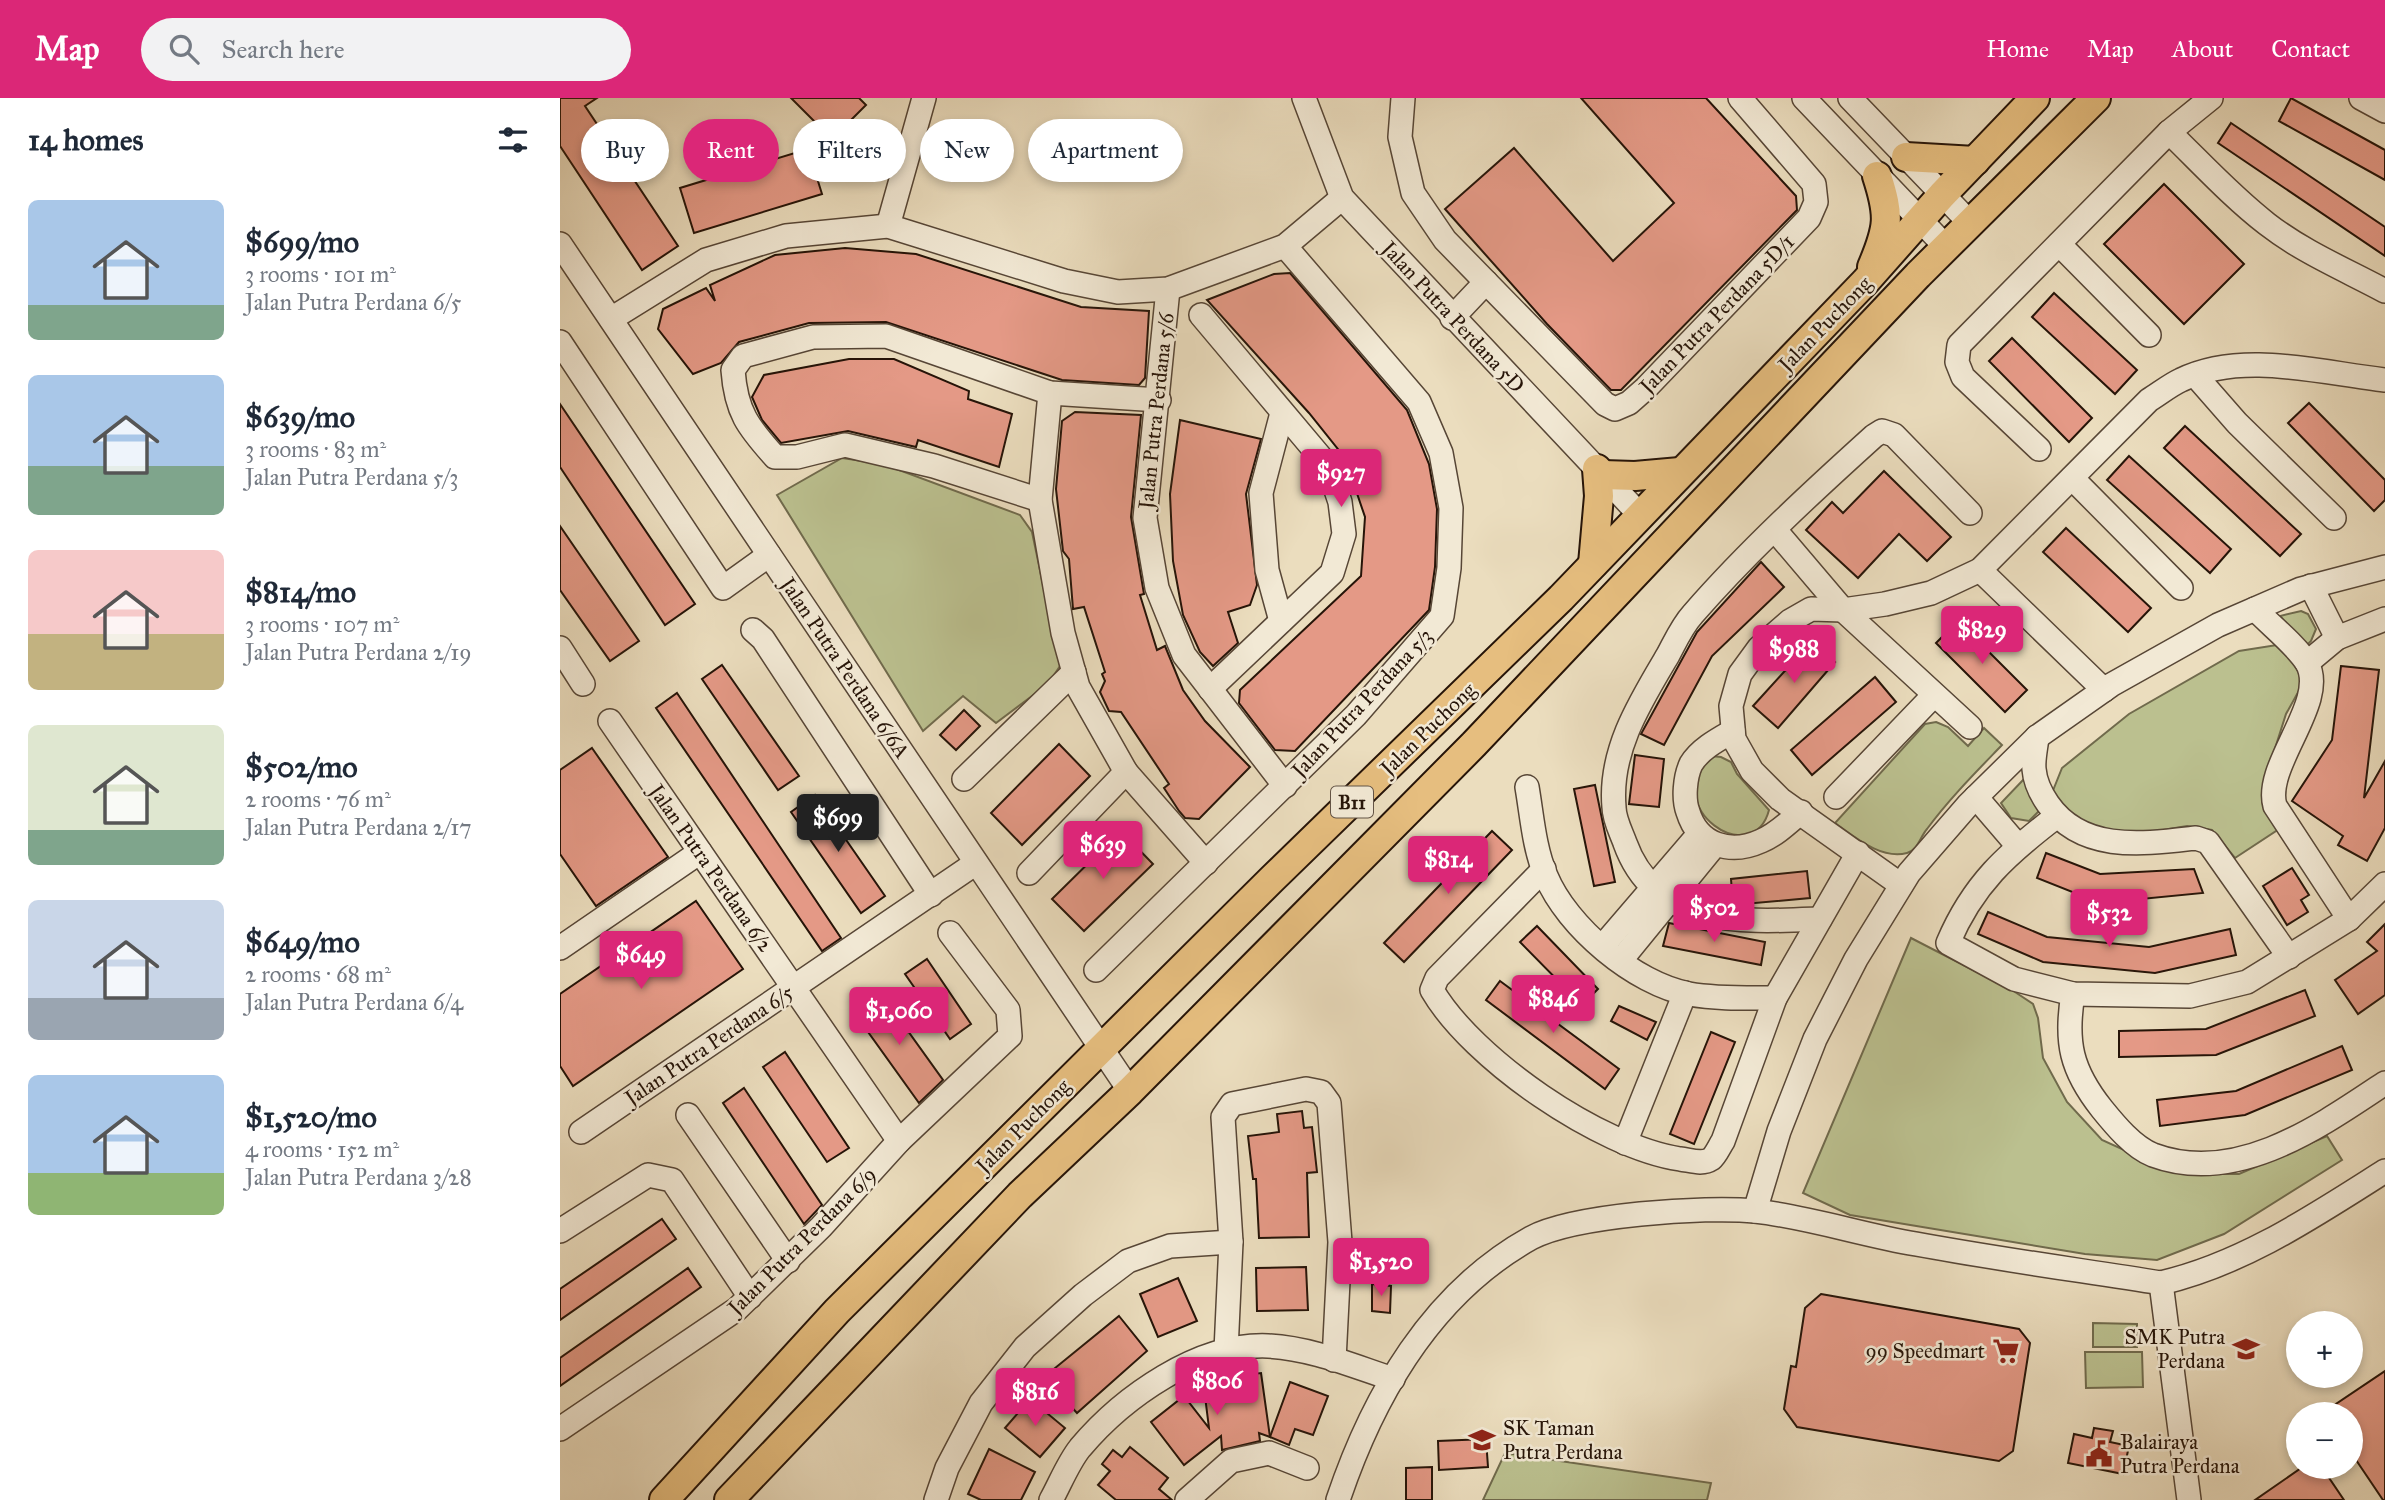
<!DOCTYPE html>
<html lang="en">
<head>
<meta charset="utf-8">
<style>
	body { margin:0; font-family:"IM FELL Great Primer",serif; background:#f2f2f3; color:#1f2937; height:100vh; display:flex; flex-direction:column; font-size:26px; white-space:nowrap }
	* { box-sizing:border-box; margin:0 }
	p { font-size:23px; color:#747a83 }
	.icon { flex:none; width:38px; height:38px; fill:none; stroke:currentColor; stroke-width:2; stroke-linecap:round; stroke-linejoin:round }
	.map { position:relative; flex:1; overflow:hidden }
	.panel { display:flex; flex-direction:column; background:#fff; width:560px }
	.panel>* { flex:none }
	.top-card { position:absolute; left:21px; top:21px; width:665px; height:63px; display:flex; gap:14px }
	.controls { position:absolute; left:1726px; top:1213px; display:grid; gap:14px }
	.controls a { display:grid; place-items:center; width:77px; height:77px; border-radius:50%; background:#fff; box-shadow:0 4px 10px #0003; font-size:35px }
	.price { position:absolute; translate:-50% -60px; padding:0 16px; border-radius:7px; background:#db2777; color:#fff; font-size:23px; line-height:46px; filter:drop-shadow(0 2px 4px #0008) }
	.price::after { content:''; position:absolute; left:50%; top:42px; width:21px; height:16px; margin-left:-10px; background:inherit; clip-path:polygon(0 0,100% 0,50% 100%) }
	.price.on { background:#222; color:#fff }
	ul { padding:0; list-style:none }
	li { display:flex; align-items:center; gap:21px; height:175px; padding:0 28px }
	li span { display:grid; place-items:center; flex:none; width:196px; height:140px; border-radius:10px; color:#555 }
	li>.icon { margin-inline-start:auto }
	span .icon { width:84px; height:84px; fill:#fffc; stroke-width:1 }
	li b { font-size:30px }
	h2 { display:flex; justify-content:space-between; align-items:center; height:84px; padding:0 28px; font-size:30px }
	.tag { padding:0 24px; border-radius:32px; background:#fff; box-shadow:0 4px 10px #0003; font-size:24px; line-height:63px }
	.tag.on { background:#db2777; color:#fff }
	header { display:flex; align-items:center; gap:42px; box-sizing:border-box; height:98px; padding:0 35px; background:#db2777; color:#fff }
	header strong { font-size:33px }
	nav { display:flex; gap:38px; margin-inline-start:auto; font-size:24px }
	.search { width:490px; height:63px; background:#f2f2f3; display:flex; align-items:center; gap:18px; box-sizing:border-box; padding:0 24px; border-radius:38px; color:#747a83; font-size:26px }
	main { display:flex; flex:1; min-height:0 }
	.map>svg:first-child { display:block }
</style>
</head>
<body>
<header>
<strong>Map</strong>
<div class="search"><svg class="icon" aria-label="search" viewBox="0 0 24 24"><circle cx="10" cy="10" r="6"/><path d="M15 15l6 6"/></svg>Search here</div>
<nav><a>Home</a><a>Map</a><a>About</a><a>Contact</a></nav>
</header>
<main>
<section class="panel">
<h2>14 homes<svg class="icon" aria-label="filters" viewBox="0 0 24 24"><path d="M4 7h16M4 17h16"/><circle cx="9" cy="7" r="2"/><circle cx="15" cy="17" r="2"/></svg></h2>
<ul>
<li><span style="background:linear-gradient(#a9c7e8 75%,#7fa58c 0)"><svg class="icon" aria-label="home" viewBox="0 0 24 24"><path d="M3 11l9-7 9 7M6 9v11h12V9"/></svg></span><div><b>$699/mo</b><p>3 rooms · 101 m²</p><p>Jalan Putra Perdana 6/5</p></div></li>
<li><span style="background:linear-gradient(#a9c7e8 65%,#7fa58c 0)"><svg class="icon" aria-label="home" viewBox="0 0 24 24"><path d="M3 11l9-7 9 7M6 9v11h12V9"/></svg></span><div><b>$639/mo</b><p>3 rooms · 83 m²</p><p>Jalan Putra Perdana 5/3</p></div></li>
<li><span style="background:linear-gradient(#f6c9c9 60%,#c2b280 0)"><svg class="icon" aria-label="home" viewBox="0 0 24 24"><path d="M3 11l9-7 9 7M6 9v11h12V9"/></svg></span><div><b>$814/mo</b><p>3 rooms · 107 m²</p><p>Jalan Putra Perdana 2/19</p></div></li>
<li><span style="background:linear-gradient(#dfe7d0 75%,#7fa58c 0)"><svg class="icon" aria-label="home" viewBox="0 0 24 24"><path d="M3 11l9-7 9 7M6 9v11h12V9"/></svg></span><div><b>$502/mo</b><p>2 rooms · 76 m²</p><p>Jalan Putra Perdana 2/17</p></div></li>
<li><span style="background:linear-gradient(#c9d6e8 70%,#9aa5b1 0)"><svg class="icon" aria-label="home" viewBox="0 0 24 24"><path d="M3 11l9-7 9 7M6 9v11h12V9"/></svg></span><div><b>$649/mo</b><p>2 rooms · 68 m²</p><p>Jalan Putra Perdana 6/4</p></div></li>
<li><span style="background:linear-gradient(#a9c7e8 70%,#8fb573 0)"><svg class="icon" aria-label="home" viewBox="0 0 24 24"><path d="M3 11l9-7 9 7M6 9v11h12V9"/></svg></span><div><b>$1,520/mo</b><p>4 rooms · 152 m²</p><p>Jalan Putra Perdana 3/28</p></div></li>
</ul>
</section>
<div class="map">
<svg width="1825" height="1402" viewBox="0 0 1825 1402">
	<rect width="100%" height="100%" fill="#ebddbe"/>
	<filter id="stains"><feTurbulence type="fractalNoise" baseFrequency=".00286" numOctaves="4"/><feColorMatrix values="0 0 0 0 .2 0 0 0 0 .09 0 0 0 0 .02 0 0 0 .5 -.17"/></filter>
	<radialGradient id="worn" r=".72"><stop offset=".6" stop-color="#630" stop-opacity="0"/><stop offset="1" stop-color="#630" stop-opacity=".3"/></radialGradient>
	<!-- green -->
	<g fill="#bbc08f" stroke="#706a4c" stroke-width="2">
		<polygon points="282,360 323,366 460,417 472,434 500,568 488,586 436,625 403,598 363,633 217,397"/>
		<polygon points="1741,513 1748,516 1756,531 1751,543 1746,548 1720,518"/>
		<polygon points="1723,546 1740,574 1741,589 1726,616 1705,682 1719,731 1675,760 1652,732 1627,728 1573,737 1517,725 1492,695 1502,670 1569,616 1679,553"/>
		<path d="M1376 624 1388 629 1408 648 1424 630 1442 647C1416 674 1389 701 1367 731 1360 739 1358 752 1347 755 1321 762 1295 739 1275 725L1365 626Z"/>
		<path d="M1151 658 1161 659 1171 664 1177 676 1209 712C1193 773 1098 710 1151 658Z"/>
		<polygon points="1464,681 1480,712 1469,723 1451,720 1441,705"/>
		<polygon points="1351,840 1452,892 1473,906 1478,920 1483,960 1507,1004 1542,1042 1586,1062 1639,1076 1679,1076 1767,1038 1782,1062 1664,1136 1597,1162 1525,1156 1290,1117 1243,1095"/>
		<polygon points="1533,1225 1577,1226 1577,1249 1533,1249"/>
		<polygon points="1525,1254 1582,1254 1583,1289 1526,1290"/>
		<polygon points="945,1355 1151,1385 1147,1402 923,1402"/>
	</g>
	<!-- building -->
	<g fill="#e49986" stroke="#261408" stroke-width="2">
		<polygon points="0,0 37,0 25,8 118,148 82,172 0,48"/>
		<polygon points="231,0 299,0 306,7 272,41"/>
		<polygon points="1021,0 1146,0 1236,98 1237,112 1061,292 1051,292 987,226 885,111 954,50 1053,163 1114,105"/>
		<polygon points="1731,0 1825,52 1825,82 1719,23"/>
		<polygon points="1671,25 1825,129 1825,158 1658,45"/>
		<polygon points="248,51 262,96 134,135 120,90"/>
		<polygon points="1604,86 1684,166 1624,226 1544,146"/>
		<polygon points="285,150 356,156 521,209 589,213 585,280 579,287 502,282 326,224 249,225 179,244 161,265 133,276 98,231 103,211 146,190 155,203 150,187 215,157"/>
		<polygon points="730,175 847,312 869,366 877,411 875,469 869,512 735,653 715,652 679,605 680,592 801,478 805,419 785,360 749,315 647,202 714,176"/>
		<polygon points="1494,195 1577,272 1555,296 1472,219"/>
		<polygon points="1452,240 1532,320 1509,344 1429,263"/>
		<polygon points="289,261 334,261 409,293 408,301 452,316 439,369 358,342 356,349 288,333 221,345 202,322 192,299 204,277"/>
		<polygon points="1749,305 1825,382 1825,402 1814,413 1728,325"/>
		<polygon points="0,306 135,506 105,527 0,369"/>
		<polygon points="515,314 581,317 571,419 584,496 580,497 597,552 605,548 623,592 645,623 690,669 639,721 625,720 619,713 604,690 609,686 561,614 549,613 540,594 545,583 542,576 545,574 524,509 513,511 509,461 503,453 496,391 502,323"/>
		<polygon points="620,322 701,341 686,396 697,487 690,507 668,514 678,545 653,568 640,554 623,517 613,463 610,396"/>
		<polygon points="1625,328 1741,436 1720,458 1604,350"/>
		<polygon points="1569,358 1671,451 1650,475 1547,382"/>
		<polygon points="1324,373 1391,439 1367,463 1339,436 1298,480 1246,432 1272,404 1283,415"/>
		<polygon points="0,428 79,543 50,563 0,492"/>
		<polygon points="1506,430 1591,510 1568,534 1483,454"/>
		<polygon points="1201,464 1224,489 1152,558 1104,647 1081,636 1137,534"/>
		<polygon points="1398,523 1467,592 1445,614 1376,545"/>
		<polygon points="1252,543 1275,564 1218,630 1193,608"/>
		<polygon points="162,567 239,678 218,692 142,581"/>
		<polygon points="1781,568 1819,572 1804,700 1825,663 1825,730 1807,763 1778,747 1783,738 1732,703 1772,642"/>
		<polygon points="1315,579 1336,604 1252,677 1231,652"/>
		<polygon points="117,595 281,840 262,853 96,610"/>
		<polygon points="404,612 420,628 396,652 380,637"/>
		<polygon points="499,646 530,678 462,747 431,715"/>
		<polygon points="32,650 108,759 36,808 0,756 0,672"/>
		<polygon points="1075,657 1104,661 1099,709 1069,706"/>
		<polygon points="1035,687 1055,784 1034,788 1014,691"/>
		<polygon points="255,697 325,798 301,815 231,714"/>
		<polygon points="561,733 593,766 524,833 492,801"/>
		<polygon points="932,733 952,752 844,864 824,845"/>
		<polygon points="1486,755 1540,776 1634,771 1643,795 1540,805 1477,780"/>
		<polygon points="1732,770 1749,797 1741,802 1748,814 1727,827 1703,788"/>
		<polygon points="1247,773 1250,800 1173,807 1171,781"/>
		<polygon points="136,803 183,871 13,988 0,968 0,896"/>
		<polygon points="1428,814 1487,839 1589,849 1670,831 1676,857 1595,875 1483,864 1418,836"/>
		<polygon points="1109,825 1205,844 1201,867 1103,848"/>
		<polygon points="1825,826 1825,897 1798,916 1775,882 1817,853 1807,844"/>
		<polygon points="977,828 1038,891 1022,907 960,844"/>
		<polygon points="367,861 411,926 390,941 345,876"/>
		<polygon points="940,883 1059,971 1045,991 926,902"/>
		<polygon points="1745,892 1755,918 1656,957 1559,959 1559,933 1646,931"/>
		<polygon points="320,894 383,982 359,1005 293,913"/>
		<polygon points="1059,908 1096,924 1087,942 1051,923"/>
		<polygon points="1151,934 1175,944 1134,1046 1110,1036"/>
		<polygon points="1782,948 1792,972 1685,1017 1600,1028 1597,1002 1676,993"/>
		<polygon points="225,954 289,1050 267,1064 203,969"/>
		<polygon points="184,990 262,1107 244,1126 163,1005"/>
		<polygon points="742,1013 744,1030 752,1029 757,1074 747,1075 749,1139 699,1140 696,1081 693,1081 688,1038 719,1034 717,1016"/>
		<polygon points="102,1121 116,1141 0,1222 0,1191"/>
		<polygon points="746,1169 748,1212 697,1213 696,1170"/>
		<polygon points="128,1170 141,1189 0,1288 0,1260"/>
		<polygon points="618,1180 637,1223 598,1239 580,1196"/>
		<polygon points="812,1186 831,1188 830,1215 812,1213"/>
		<polygon points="1261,1196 1459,1231 1470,1245 1453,1353 1439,1363 1237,1329 1224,1311 1231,1268 1236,1269 1245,1210"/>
		<polygon points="559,1218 587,1253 517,1315 484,1279"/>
		<polygon points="1825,1273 1825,1402 1823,1402 1790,1353 1790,1316 1761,1316"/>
		<polygon points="701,1275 710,1339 699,1335 700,1343 662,1352 661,1338 624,1367 591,1324 624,1298 649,1330 643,1282"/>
		<polygon points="730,1284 768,1298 753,1337 735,1331 729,1347 710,1339"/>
		<polygon points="470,1301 505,1330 480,1359 445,1330"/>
		<polygon points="1534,1330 1553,1333 1550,1344 1569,1348 1563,1376 1508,1365 1514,1336 1532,1340"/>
		<polygon points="926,1341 928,1369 879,1372 878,1343"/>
		<polygon points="570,1349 608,1380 599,1391 612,1402 556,1402 538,1387 550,1373 542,1366 553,1352 562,1359"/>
		<polygon points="429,1351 475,1374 461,1402 421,1402 408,1396"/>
		<polygon points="1744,1368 1761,1368 1784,1402 1695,1402"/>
		<polygon points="872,1369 872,1402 846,1402 846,1370"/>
	</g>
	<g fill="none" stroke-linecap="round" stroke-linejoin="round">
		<!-- minor casing -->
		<g stroke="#574636" stroke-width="26">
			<g id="minor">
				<polyline points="744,0 782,100 1079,416"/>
				<polyline points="843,0 840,39 853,95 885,142 1045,306 1055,311 1069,305 1086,290 1249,120 1256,104 1254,86 1180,0"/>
				<polyline points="1244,0 1386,149"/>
				<polyline points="1290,0 1410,125"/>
				<polyline points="1801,0 1825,13"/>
				<path d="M1609 34C1641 65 1672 99 1707 126 1743 154 1786 172 1825 193"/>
				<polyline points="328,128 364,0"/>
				<polyline points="0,146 570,993"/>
				<polyline points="1499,146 1589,237"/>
				<polyline points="608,191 585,420 597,490 624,557 725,688"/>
				<polyline points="641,217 768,368 780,404 784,436 772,475 650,591"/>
				<polyline points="892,220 926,184"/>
				<polyline points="51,221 146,162 226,138 328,128 504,183 558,194 608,191 725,148 782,100"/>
				<polyline points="0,244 163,490 209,457"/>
				<polyline points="1635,277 1677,325 1774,420"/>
				<polyline points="490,295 480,402 503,535 518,589 566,674 646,765"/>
				<polyline points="1479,351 1403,279 1397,264 1399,247 1609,34 1651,0"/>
				<polyline points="1512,380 1621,490"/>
				<path d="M480 402 374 368 285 347 237 359H215C188 329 176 314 173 272L183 258 253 239 326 238 490 295 599 302"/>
				<polyline points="1215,432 1283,512 1410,629"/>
				<polyline points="1420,472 1544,592"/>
				<polyline points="1751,488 1777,540"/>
				<path d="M1695 511C1709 526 1737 548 1747 565 1769 604 1703 667 1715 708L1789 821"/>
				<polyline points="721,523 707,472 701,395 722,315"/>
				<polyline points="193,532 203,541 371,797"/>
				<polyline points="0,550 23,586"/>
				<polyline points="1747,565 1777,540 1825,521"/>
				<polyline points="50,623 339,1043"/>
				<path d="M1173 633C1159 641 1140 651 1131 666 1125 679 1123 701 1128 714 1138 747 1170 757 1201 743 1216 737 1229 724 1241 714"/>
				<path d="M1477 639C1476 649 1473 661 1474 671 1475 683 1481 696 1488 706 1522 755 1583 746 1636 740L1648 744 1729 859"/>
				<polyline points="404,681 514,574"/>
				<path d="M967 689C972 718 974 750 986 778 1007 829 1075 886 1129 896 1157 901 1187 900 1215 900"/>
				<polyline points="1276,699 1374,597"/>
				<polyline points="1416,699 1458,748"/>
				<path d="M1497 718C1447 756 1413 786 1388 845L1454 881 1513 896 1630 898 1687 884 1789 821 1825 786"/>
				<path d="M984 771 877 880 872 892C912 961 1040 1049 1120 1061 1130 1062 1142 1067 1151 1061 1156 1057 1159 1049 1163 1043L1215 900 1298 755"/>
				<polyline points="469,775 566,674"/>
				<path d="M1341 787 1220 701 1192 673 1174 641 1171 608 1180 576 1199 550 1230 523 1251 511 1283 512 1325 506 1371 495 1420 472 1589 302C1599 296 1610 287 1621 282 1682 252 1761 275 1825 282"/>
				<path d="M1260 821C1186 824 1096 831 1065 745 1061 734 1054 721 1054 709 1049 653 1080 604 1108 557 1115 544 1122 528 1133 516 1188 453 1252 394 1314 338L1322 333 1334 337 1410 415"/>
				<polyline points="1042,849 1139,736"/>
				<polyline points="0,850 140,754"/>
				<polyline points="1061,862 1154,748"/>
				<polyline points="536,872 796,617 882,518 889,470 891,410 881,355 859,304 725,148"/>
				<path d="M1513 896C1505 944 1511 972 1542 1011 1555 1027 1573 1049 1593 1057 1676 1088 1759 1029 1825 985"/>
				<polyline points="128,1017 228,1163"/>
				<polyline points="21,1034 416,765"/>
				<polyline points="1065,1045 1125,895"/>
				<polyline points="1195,1113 1219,1033 1255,941 1296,861 1349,775 1408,707 1477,639 1551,587 1658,527 1741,491 1825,469"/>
				<polyline points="0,1133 88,1077 112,1082 190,1199"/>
				<polyline points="1601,1185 1629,1402"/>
				<polyline points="666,1253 671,1144 663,1019 672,1006 746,991 761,994 769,1005 780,1144 774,1262"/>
				<polyline points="0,1331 177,1211 261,1129 339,1043 450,938 448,912 390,835"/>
				<polyline points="376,1402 387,1370 421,1305 465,1249 523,1197 568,1163 610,1148 671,1144"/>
				<path d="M491 1402C500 1386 508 1365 520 1350 563 1299 639 1245 708 1248 751 1250 793 1268 833 1281"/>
				<polyline points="627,1402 671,1363 709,1355 747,1370"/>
				<path d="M778 1402C813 1298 872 1195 971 1140 1014 1117 1145 1108 1195 1113 1249 1119 1302 1137 1356 1146 1437 1161 1519 1172 1601 1185 1683 1166 1754 1118 1825 1073"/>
			</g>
		</g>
		<!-- major casing -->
		<g stroke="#261408" stroke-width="32">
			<g id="major">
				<polyline points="1346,59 1415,63"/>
				<path d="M1312 169C1329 129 1330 118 1317 78"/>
				<polyline points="1043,377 1075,378 1120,374"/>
				<polyline points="1033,466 1039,398 1037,371"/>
				<polyline points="104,1402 277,1213 712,781 1001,500 1305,184 1382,97 1475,0"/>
				<polyline points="169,1402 460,1097 570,993 914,646 1358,177 1536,0"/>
			</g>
		</g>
		<!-- minor -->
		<use href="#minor" stroke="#f2e9d5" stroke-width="23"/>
		<!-- major -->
		<use href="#major" stroke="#e6be7f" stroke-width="28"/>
	</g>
	<!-- icons -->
	<defs>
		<g id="school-bare" transform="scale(2.1)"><path d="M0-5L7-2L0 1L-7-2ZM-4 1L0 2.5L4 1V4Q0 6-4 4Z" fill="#8f2418" stroke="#f2e9d5" stroke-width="2.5" paint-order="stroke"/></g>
		<g id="supermarket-bare" transform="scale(2.1)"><path d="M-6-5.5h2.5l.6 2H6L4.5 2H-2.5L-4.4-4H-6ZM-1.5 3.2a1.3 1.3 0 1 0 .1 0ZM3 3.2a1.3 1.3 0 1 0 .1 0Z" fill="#8f2418" stroke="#f2e9d5" stroke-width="2.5" paint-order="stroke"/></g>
		<g id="civic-bare" transform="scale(2.1)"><path d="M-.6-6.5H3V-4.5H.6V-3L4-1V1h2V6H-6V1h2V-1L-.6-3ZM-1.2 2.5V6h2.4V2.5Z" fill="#8f2418" stroke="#f2e9d5" stroke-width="2.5" paint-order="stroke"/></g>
	</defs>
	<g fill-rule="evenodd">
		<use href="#school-bare" x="1686" y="1251"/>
		<use href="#supermarket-bare" x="1446" y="1253"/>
		<use href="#school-bare" x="922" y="1342"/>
		<use href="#civic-bare" x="1539" y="1356"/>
	</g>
	<g text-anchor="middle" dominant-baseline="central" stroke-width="5" stroke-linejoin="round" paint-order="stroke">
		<!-- shield labels -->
		<rect fill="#f2e9d5" stroke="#635446" stroke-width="2" x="771" y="688.5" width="42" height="31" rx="5"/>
		<g font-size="19" font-weight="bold" fill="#261408">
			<text x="792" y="704">B11</text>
		</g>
		<!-- street labels -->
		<g font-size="21" fill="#261408" stroke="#f2e9d5">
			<text transform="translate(1157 216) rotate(-46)">Jalan Putra Perdana 5D/1</text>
			<text transform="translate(893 219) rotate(47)">Jalan Putra Perdana 5D</text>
			<text transform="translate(1265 226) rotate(-46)">Jalan Puchong</text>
			<text transform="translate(596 313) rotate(-84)">Jalan Putra Perdana 5/6</text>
			<text transform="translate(285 570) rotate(56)">Jalan Putra Perdana 6/6A</text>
			<text transform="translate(802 605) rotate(-47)">Jalan Putra Perdana 5/3</text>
			<text transform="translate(868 631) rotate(-44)">Jalan Puchong</text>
			<text transform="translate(151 770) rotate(55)">Jalan Putra Perdana 6/2</text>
			<text transform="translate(149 947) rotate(-34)">Jalan Putra Perdana 6/5</text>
			<text transform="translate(463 1028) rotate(-45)">Jalan Puchong</text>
			<text transform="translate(242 1143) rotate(-45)">Jalan Putra Perdana 6/9</text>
		</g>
		<!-- poi labels -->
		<g font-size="21" fill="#261408" stroke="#f2e9d5" text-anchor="end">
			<text x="1665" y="1239">SMK Putra<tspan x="1665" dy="24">Perdana</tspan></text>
			<text x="1425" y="1253">99 Speedmart</text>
			<text x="943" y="1330" text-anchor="start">SK Taman<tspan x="943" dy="24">Putra Perdana</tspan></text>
			<text x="1560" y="1344" text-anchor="start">Balairaya<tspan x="1560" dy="24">Putra Perdana</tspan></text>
		</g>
	</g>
	<rect width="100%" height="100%" filter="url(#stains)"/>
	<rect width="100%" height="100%" fill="url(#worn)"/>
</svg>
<div class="controls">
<a>+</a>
<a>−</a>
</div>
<b class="price" style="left:781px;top:411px">$927</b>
<b class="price" style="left:1422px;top:568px">$829</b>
<b class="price" style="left:1234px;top:587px">$988</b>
<b class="price on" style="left:278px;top:756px">$699</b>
<b class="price" style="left:543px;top:783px">$639</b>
<b class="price" style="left:888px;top:798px">$814</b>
<b class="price" style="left:1154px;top:846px">$502</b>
<b class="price" style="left:1549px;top:851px">$532</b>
<b class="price" style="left:81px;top:893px">$649</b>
<b class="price" style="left:993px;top:937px">$846</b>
<b class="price" style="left:339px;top:949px">$1,060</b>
<b class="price" style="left:821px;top:1200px">$1,520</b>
<b class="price" style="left:657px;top:1319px">$806</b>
<b class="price" style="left:475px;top:1330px">$816</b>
<div class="top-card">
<a class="tag">Buy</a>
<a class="tag on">Rent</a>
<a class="tag">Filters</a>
<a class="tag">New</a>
<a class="tag">Apartment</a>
</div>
</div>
</main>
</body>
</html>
